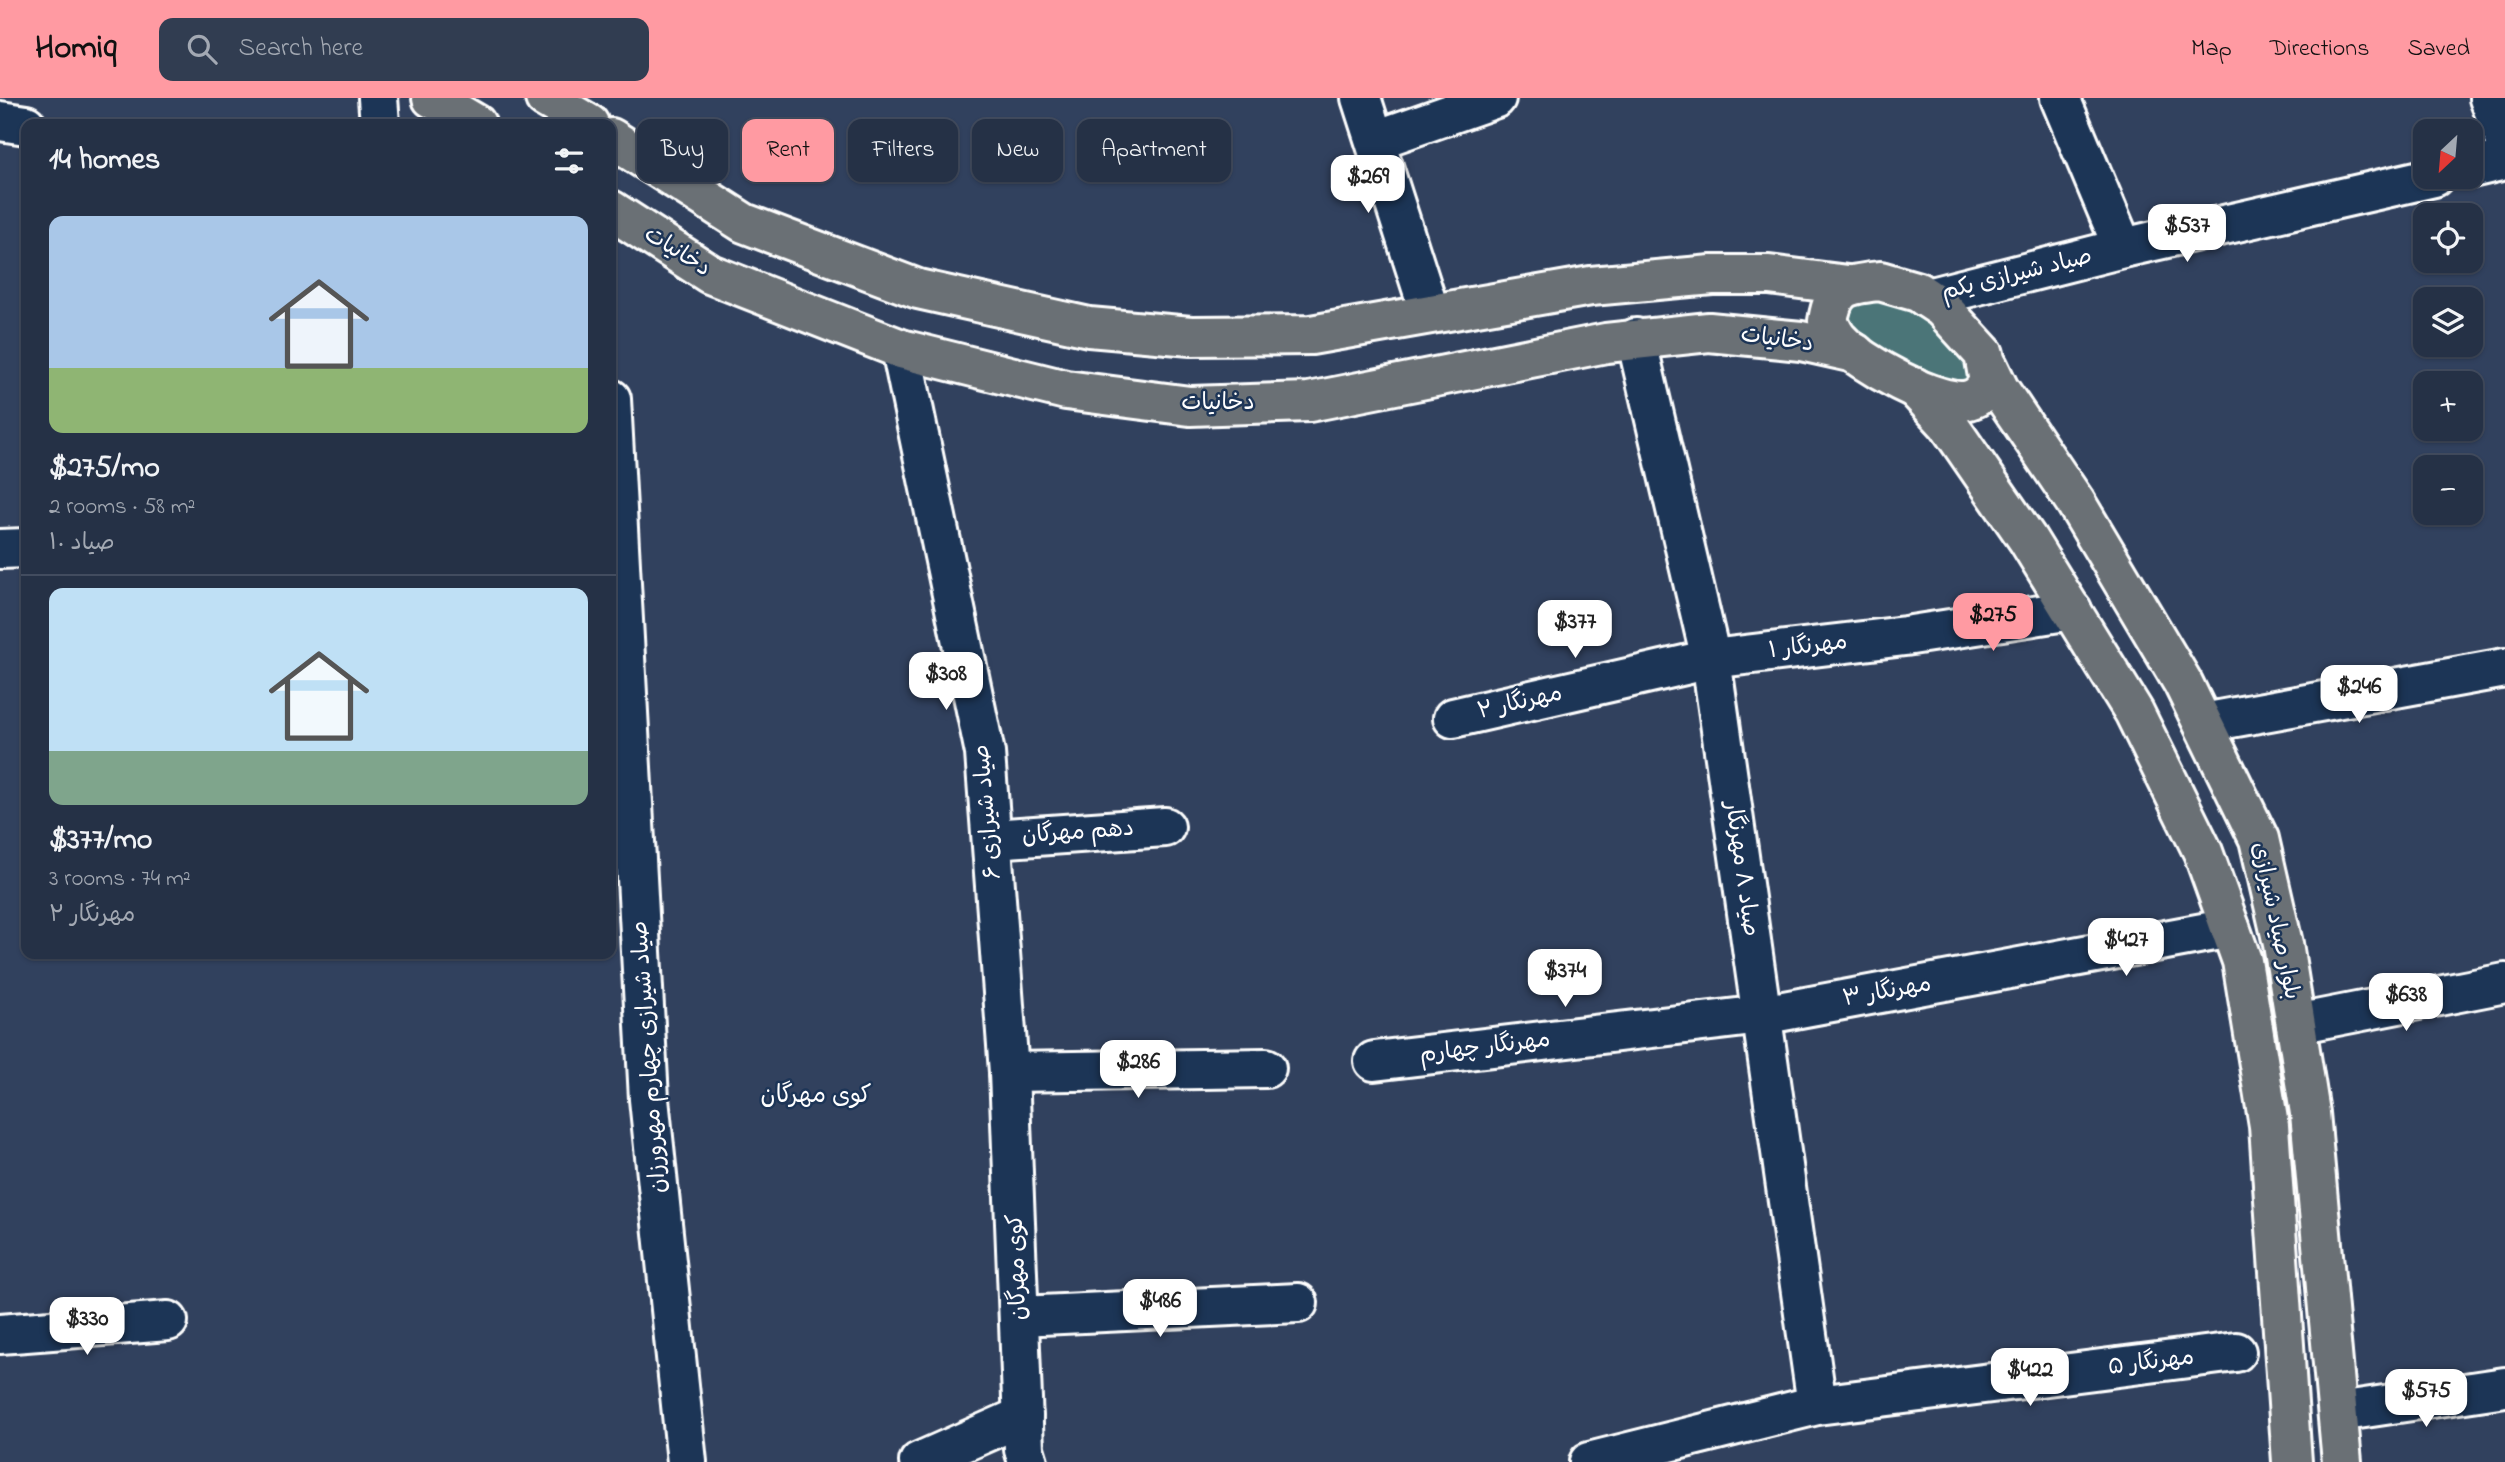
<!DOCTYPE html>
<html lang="en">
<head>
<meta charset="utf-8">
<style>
	body { margin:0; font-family:"Indie Flower","Playpen Sans Arabic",sans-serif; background:#313d51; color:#f1f3f6; height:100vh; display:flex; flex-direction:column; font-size:26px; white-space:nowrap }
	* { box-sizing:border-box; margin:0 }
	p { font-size:23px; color:#a3a9b3 }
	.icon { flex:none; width:38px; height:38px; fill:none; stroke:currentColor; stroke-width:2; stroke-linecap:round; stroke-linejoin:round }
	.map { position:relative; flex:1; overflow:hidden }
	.panel { position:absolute; left:21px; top:21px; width:595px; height:840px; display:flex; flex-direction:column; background:#253146; border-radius:14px; box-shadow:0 2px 5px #0004,0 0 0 2px #424c5f }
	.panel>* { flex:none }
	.banner { position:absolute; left:637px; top:21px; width:665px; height:63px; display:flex; gap:14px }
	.needle { width:46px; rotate:206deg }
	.tools { position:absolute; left:2413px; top:21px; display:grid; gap:14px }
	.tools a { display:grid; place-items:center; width:70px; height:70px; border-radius:14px; background:#253146; box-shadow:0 2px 5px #0004,0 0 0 2px #424c5f; font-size:35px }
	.price { position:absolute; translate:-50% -60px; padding:0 16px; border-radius:14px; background:#fff; color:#222; font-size:23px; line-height:46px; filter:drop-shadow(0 2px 4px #0008) }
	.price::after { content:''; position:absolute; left:50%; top:42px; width:21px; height:16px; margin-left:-10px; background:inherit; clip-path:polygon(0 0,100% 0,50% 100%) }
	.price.selected { background:#ff9aa2; color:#111 }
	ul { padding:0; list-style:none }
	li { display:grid; align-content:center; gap:14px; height:371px; padding:0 28px }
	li+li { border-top:2px solid #424c5f }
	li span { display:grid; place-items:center; height:217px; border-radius:14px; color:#555 }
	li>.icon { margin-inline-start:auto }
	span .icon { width:126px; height:126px; fill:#fffc; stroke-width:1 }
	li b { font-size:30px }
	h2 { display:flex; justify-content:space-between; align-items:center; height:84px; padding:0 28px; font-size:30px }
	.tag { padding:0 24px; border-radius:14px; background:#253146; box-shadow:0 2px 5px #0004,0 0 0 2px #424c5f; font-size:24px; line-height:63px }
	.tag.selected { background:#ff9aa2; color:#111 }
	header { display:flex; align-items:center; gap:42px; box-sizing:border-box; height:98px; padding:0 35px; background:#ff9aa2; color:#111 }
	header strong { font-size:33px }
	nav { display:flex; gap:38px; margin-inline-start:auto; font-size:24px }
	.search { width:490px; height:63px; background:#313d51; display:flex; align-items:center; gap:18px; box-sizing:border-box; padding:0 24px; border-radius:14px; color:#a3a9b3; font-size:26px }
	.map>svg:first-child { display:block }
</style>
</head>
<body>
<header>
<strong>Homiq</strong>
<div class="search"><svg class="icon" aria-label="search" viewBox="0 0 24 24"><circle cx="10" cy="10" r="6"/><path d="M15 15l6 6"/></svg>Search here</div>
<nav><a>Map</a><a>Directions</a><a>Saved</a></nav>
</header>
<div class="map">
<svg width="2505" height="1364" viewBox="0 0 2505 1364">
	<rect width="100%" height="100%" fill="#31415e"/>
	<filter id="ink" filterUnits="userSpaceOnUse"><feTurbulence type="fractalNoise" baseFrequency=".0143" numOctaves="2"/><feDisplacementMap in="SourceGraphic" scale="14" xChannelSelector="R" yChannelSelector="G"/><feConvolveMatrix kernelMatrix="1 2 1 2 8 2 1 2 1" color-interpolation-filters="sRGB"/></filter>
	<g filter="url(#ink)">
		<!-- green -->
		<path fill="#4c7478" stroke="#a6babc" stroke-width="2" d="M1911 198 1976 260 1969 291C1924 277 1879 259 1847 224L1856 199Z"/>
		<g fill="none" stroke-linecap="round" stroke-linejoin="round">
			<!-- minor casing -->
			<g stroke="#fff" stroke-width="44">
				<g id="minor">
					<polyline points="378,0 380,26"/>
					<polyline points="1361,0 1430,215"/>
					<polyline points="2060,0 2123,150"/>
					<polyline points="2489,0 2505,41"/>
					<polyline points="0,23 26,27"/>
					<polyline points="1376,42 1496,0"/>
					<polyline points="2471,70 2505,62"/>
					<polyline points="1927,200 2123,150 2434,79"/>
					<polyline points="1636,240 1711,561 1817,1307"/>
					<polyline points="901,251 985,655 1009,974 1024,1351 1028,1364"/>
					<polyline points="611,301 649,1001 687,1364"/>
					<polyline points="0,451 26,450"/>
					<polyline points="1453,620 1711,561 1905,538 2072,512"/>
					<polyline points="2203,625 2505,570"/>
					<polyline points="992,741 1165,729"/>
					<polyline points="2296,926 2505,885"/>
					<polyline points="1374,963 1762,917 2230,830"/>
					<polyline points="1009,974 1266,970"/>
					<polyline points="1020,1218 1298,1205"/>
					<polyline points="0,1236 168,1223"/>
					<polyline points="2338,1314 2505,1289"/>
					<polyline points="919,1364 1023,1318"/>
					<polyline points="1589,1364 1817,1307 2236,1254"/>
				</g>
			</g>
			<!-- major casing -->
			<g stroke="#fff" stroke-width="44">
				<g id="major">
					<polyline points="432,0 476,26"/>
					<polyline points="545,0 589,26"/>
					<polyline points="611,40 744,125 918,191 1089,229 1191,238 1311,237 1591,188 1712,177 1769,177 1848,187"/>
					<polyline points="611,112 710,176 901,251 1066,292 1190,308 1309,304 1606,245 1709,234 1801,243 1855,255"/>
					<path d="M1880 183 1918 194 1942 210 1984 256 1989 284C1983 293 1980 299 1969 302 1940 310 1858 264 1839 242 1834 237 1831 229 1828 223 1834 187 1847 187 1880 183Z"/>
					<polyline points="1988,268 1999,291 2076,405 2183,585 2259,741 2283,846 2310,1015 2342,1364"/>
					<polyline points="1914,289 1948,326 2028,442 2134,614 2203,754 2242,863 2269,1028 2292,1364"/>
				</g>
			</g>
			<!-- minor -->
			<use href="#minor" stroke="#1d3557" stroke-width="38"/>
			<!-- major -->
			<use href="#major" stroke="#6b7074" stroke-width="38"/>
		</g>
	</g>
	<g text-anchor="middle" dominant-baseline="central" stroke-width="5" stroke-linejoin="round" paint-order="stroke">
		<!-- street labels -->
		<g font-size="23" fill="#fff" stroke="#1d3557">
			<text transform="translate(677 154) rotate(32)">دخانیات</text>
			<text transform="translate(2017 177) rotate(-14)">صیاد شیرازی یکم</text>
			<text transform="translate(1777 242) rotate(8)">دخانیات</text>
			<text x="1218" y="305">دخانیات</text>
			<text transform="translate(1808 549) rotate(-7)">۱ مهرنگار</text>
			<text transform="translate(1520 605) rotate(-13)">مهرنگار ۲</text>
			<text transform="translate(988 714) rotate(-95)">۶ صیاد شیرازی</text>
			<text transform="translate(1078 735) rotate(-4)">دهم مهرگان</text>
			<text transform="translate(1741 771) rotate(82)">صیاد ۸ مهرنگار</text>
			<text transform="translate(2275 823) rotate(78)">بلوار صیاد شیرازی</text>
			<text transform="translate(1887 894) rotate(-10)">مهرنگار ۳</text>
			<text transform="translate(1485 950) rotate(-7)">مهرنگار چهارم</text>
			<text transform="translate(650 959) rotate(-94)">صیاد شیرازی چهارم مهرورزان</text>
			<text transform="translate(1018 1169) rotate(-92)">کوی مهرگان</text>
			<text transform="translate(2151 1265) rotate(-7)">۵ مهرنگار</text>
		</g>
		<!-- neighbourhood labels -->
		<g font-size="24" fill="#fff" stroke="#1d3557">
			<text x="816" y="998">کوی مهرگان</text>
		</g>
	</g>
</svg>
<div class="tools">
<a><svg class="needle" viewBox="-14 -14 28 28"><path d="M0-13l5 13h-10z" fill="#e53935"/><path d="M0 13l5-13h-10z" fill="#a3a9b3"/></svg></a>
<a><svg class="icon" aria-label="locate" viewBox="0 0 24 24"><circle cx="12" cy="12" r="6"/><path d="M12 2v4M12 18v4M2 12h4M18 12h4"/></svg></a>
<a><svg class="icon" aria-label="layers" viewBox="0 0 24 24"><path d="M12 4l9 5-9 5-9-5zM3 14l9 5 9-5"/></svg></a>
<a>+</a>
<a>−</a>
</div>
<b class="price" style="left:1368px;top:117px">$269</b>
<b class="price" style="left:2187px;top:166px">$537</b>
<b class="price selected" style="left:1993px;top:555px">$275</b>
<b class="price" style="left:1575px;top:562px">$377</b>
<b class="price" style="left:946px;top:614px">$308</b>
<b class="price" style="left:2359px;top:627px">$246</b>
<b class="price" style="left:2126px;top:880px">$427</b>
<b class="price" style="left:1565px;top:911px">$374</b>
<b class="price" style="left:2406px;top:935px">$638</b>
<b class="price" style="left:1138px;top:1002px">$286</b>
<b class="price" style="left:1160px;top:1241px">$486</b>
<b class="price" style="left:87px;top:1259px">$330</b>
<b class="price" style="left:2030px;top:1310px">$422</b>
<b class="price" style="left:2426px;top:1331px">$575</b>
<div class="banner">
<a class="tag">Buy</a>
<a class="tag selected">Rent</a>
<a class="tag">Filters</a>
<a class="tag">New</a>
<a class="tag">Apartment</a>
</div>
<section class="panel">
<h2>14 homes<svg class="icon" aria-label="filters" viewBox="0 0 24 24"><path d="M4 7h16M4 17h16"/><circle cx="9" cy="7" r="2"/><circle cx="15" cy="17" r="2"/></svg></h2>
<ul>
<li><span style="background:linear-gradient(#a9c7e8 70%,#8fb573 0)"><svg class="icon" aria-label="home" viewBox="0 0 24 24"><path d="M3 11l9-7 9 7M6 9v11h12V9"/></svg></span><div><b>$275/mo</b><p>2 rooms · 58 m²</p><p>۱۰ صیاد</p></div></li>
<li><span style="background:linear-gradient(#bfe0f5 75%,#7fa58c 0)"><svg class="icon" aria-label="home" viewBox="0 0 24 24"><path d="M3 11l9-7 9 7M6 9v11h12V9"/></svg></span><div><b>$377/mo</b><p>3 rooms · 74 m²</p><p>مهرنگار ۲</p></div></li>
</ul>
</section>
</div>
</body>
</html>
